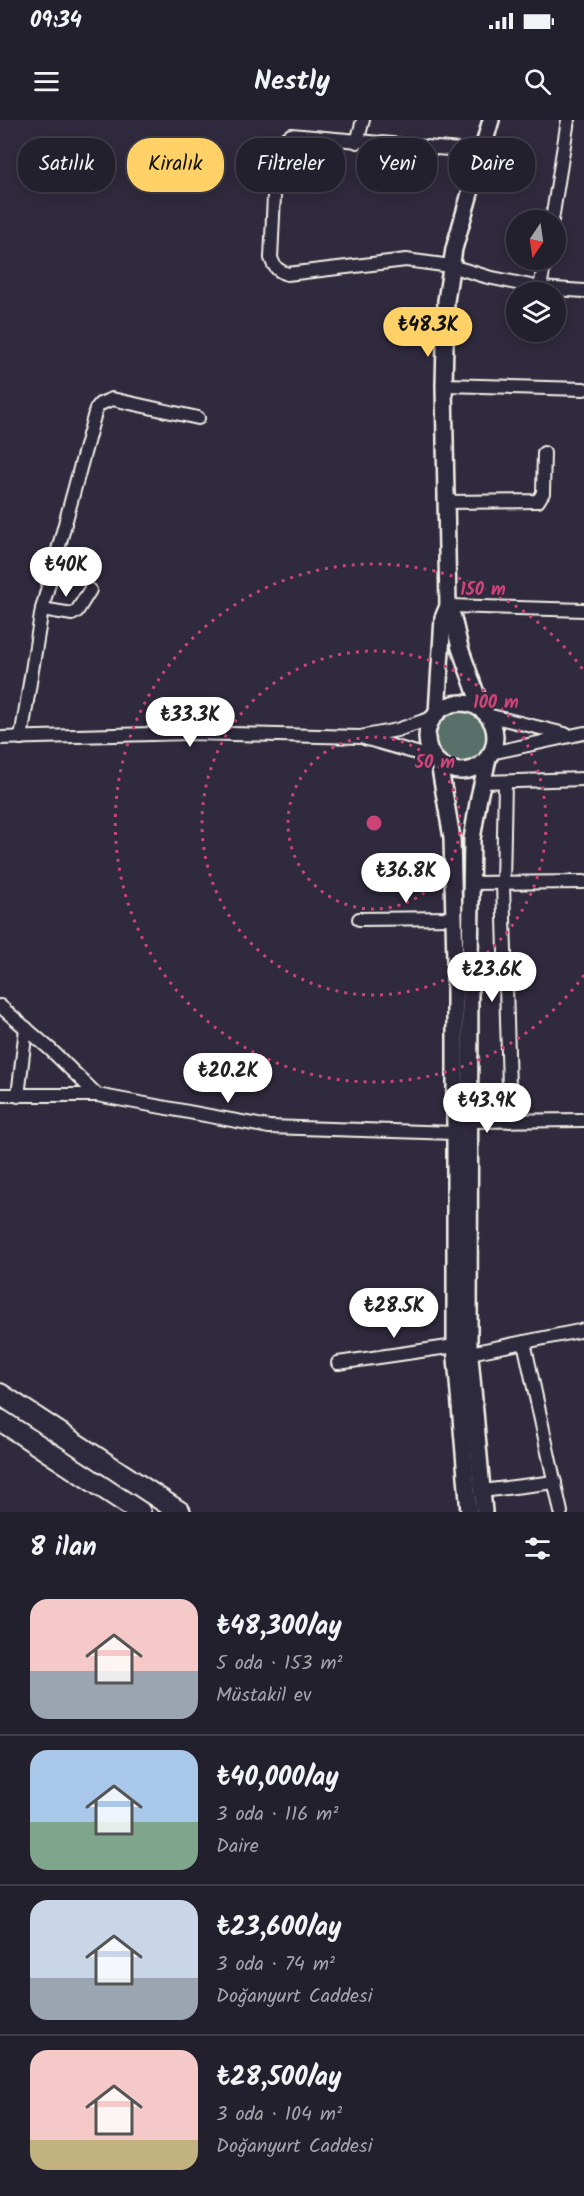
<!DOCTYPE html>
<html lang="tr">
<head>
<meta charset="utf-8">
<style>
	body { margin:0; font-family:Kalam,sans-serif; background:#2f2d3a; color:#f1f3f6; height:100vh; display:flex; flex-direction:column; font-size:22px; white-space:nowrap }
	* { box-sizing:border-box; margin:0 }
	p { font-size:20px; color:#a3a3aa }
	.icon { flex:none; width:33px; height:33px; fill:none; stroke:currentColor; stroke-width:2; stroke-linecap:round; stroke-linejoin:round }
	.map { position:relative; height:1392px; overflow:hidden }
	.details { display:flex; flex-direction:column; background:#23202e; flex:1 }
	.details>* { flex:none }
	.hud { position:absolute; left:18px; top:18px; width:549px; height:54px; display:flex; gap:12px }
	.needle { width:39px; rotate:193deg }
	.buttons { position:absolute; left:506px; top:90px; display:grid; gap:12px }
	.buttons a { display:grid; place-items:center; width:60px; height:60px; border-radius:50%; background:#23202e; box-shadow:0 3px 15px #0003,0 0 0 2px #403e4a; font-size:30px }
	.price { position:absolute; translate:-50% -51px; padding:0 14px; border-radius:21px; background:#fff; color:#222; font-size:20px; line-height:39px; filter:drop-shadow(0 2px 3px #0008) }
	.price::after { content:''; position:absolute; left:50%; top:36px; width:18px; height:14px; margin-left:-9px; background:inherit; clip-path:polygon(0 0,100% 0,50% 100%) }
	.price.active { background:#ffd166; color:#111 }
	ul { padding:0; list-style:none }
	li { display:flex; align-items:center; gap:18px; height:150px; padding:0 30px }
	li+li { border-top:2px solid #403e4a }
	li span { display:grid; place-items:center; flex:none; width:168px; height:120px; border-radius:18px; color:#555 }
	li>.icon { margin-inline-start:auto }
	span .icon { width:72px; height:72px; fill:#fffc; stroke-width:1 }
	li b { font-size:26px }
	h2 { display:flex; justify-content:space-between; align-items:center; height:72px; padding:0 30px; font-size:26px }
	.pill { padding:0 21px; border-radius:24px; background:#23202e; box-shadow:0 3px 15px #0003,0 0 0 2px #403e4a; font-size:21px; line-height:54px }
	.pill.active { background:#ffd166; color:#111 }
	.status { display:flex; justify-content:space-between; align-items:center; height:42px; padding:0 30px; background:#23202e; direction:ltr }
	.status svg { height:16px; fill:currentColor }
	header { display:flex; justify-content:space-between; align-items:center; height:78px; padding:0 30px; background:#23202e; font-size:27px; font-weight:700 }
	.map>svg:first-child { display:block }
</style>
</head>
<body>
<div class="status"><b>09:34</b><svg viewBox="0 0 49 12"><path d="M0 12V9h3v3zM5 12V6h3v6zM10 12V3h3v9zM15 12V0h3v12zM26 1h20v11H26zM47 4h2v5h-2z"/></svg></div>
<header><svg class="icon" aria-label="menu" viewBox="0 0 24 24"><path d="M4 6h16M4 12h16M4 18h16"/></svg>Nestly<svg class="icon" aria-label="search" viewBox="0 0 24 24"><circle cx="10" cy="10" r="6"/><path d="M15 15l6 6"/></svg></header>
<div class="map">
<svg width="584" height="1392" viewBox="0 0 584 1392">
	<rect width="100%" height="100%" fill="#2f2a3d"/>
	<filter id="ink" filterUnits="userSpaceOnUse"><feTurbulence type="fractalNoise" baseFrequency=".0167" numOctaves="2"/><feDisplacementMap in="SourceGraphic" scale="12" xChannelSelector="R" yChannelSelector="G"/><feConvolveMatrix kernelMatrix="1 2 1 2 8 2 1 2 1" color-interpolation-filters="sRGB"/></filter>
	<g filter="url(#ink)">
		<!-- green -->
		<circle fill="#596f69" stroke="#a6b0a8" stroke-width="1.5" cx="461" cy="617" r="28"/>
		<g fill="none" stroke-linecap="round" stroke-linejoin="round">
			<!-- minor casing -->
			<g stroke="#f4f1e8" stroke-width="16">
				<g id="minor">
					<polyline points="357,22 363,0"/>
					<path d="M482 32 291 15 280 23 276 35 271 138C274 147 278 151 287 154L406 140 451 146 488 157 540 168 584 171"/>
					<polyline points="552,100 568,0"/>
					<polyline points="540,168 545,140"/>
					<polyline points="444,265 584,269"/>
					<polyline points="445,382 538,381 543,373 544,333"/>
					<polyline points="448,486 584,490"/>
					<polyline points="42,489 72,494 77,491 90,470"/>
					<polyline points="487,595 565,614"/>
					<polyline points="0,618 190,613 360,617 397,610 432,598"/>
					<polyline points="21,618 42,489 96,289 100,284 112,279 198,298"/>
					<polyline points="364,618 434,638"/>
					<polyline points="491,633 584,613"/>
					<polyline points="483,662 584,659"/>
					<polyline points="505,662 503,764 510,1001"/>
					<polyline points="471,763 584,762"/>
					<polyline points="359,799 454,798"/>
					<polyline points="0,886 51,930 97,975"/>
					<polyline points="0,975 97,975 269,1007 455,1013"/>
					<polyline points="18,976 26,908"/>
					<polyline points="470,1001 584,1000"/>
					<polyline points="524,1222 561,1392"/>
					<polyline points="470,1233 584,1210"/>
					<polyline points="338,1243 455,1226"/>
					<polyline points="482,1371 555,1362"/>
				</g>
			</g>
			<!-- tertiary casing -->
			<g stroke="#f4f1e8" stroke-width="20">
				<g id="tertiary">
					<polyline points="448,486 453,498 460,528 482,590"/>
					<circle cx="461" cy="617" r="34"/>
					<polyline points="437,593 443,498 448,486 444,265 446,181 454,129 491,0"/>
					<polyline points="439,643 452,718 455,841 455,1226 469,1392"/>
					<polyline points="484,1392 469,1225 470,841 472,719 479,677 489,635"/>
				</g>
			</g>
			<!-- primary casing -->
			<g stroke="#f4f1e8" stroke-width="24">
				<g id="primary">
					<polyline points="0,1274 180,1392"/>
					<polyline points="0,1300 140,1392"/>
				</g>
			</g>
			<!-- minor -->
			<use href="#minor" stroke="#2f2a3d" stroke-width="12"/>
			<!-- tertiary -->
			<use href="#tertiary" stroke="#2f2a3d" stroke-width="15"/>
			<!-- primary -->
			<use href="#primary" stroke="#2f2a3d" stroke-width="20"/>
		</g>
	</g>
	<!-- distance rings -->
	<g fill="none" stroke="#cc4377" stroke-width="3" stroke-dasharray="3 6">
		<circle cx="374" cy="703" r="86"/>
		<circle cx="374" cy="703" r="172"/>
		<path d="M584 855A259 259 0 1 1 584 551"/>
	</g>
	<circle cx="374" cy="703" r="9" fill="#cc4377" stroke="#2f2a3d" stroke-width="3"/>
	<g font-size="18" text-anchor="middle" font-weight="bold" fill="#cc4377" stroke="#2f2a3d" stroke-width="4.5" stroke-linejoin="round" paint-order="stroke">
		<text x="483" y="475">150 m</text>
		<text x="496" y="588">100 m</text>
		<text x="435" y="648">50 m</text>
	</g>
</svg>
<div class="buttons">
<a><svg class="needle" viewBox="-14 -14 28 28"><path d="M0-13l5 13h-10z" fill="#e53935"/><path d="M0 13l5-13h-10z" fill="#a3a3aa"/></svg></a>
<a><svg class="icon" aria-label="layers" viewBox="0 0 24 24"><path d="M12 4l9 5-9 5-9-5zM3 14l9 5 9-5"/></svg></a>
</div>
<b class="price active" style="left:428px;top:238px">₺48.3K</b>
<b class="price" style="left:66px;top:478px">₺40K</b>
<b class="price" style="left:190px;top:628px">₺33.3K</b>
<b class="price" style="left:406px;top:784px">₺36.8K</b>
<b class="price" style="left:492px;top:883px">₺23.6K</b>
<b class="price" style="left:228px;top:984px">₺20.2K</b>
<b class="price" style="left:487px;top:1014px">₺43.9K</b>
<b class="price" style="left:394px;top:1219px">₺28.5K</b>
<div class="hud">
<a class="pill">Satılık</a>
<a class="pill active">Kiralık</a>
<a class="pill">Filtreler</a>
<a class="pill">Yeni</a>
<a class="pill">Daire</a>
</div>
</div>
<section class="details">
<h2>8 ilan<svg class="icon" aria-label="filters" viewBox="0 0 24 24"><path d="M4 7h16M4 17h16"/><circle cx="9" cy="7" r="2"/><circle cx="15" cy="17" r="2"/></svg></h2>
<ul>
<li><span style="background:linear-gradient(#f6c9c9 60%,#9aa5b1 0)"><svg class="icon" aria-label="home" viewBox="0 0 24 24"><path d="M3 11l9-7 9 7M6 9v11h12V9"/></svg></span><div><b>₺48,300/ay</b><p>5 oda · 153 m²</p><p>Müstakil ev</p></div></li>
<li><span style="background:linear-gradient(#a9c7e8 60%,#7fa58c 0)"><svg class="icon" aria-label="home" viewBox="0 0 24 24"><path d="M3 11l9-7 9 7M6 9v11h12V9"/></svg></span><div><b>₺40,000/ay</b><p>3 oda · 116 m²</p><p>Daire</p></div></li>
<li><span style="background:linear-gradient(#c9d6e8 65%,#9aa5b1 0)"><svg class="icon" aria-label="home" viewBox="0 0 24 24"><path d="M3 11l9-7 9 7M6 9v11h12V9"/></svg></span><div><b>₺23,600/ay</b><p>3 oda · 74 m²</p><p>Doğanyurt Caddesi</p></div></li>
<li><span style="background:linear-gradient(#f6c9c9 75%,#c2b280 0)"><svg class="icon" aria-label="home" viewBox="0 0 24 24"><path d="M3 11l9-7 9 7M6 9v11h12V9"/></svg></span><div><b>₺28,500/ay</b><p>3 oda · 104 m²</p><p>Doğanyurt Caddesi</p></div></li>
</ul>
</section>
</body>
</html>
